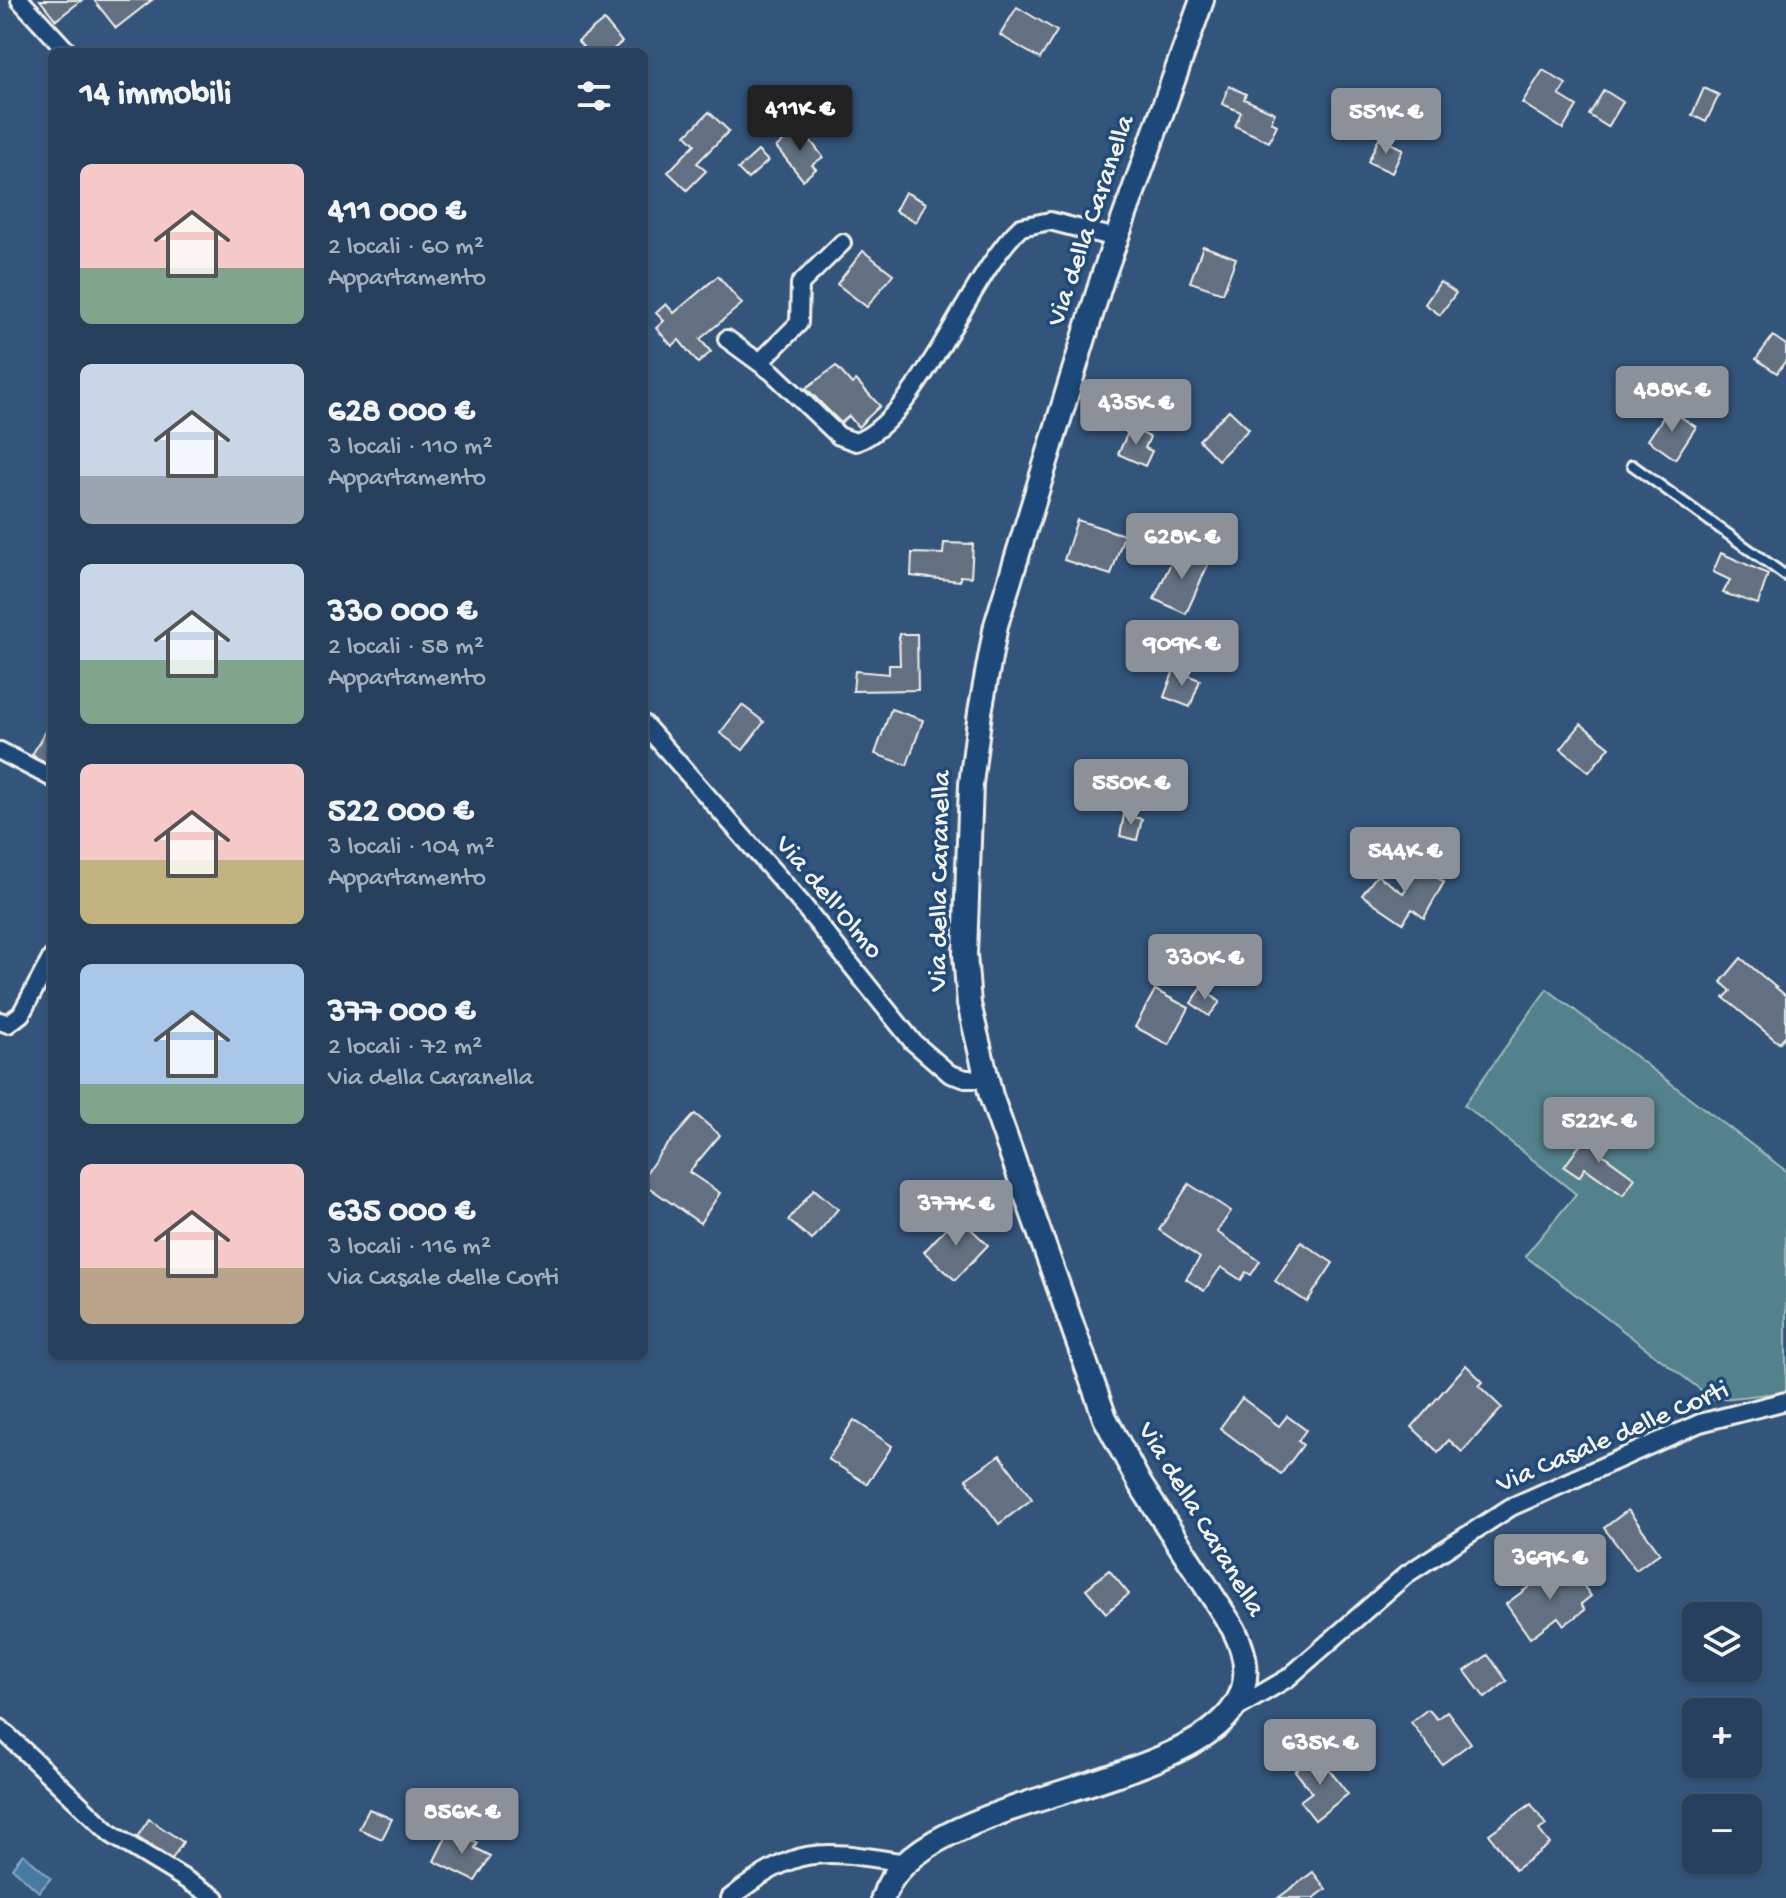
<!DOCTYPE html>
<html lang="it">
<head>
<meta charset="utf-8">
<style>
	body { margin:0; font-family:"Gochi Hand",sans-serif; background:#2e4763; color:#f1f3f6; height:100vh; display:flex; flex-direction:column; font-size:30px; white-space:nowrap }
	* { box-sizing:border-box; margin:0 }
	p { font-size:26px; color:#a4afbc }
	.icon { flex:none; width:44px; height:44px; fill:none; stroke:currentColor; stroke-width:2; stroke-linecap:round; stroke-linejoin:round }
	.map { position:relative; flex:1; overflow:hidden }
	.sheet { position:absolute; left:48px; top:48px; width:600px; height:1312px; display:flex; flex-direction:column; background:#26405d; border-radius:12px; box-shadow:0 2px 6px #0004,0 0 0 2px #425972 }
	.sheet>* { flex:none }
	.controls { position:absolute; left:1682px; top:1602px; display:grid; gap:16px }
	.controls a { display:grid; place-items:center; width:80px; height:80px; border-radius:12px; background:#26405d; box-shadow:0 2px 6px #0004,0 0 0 2px #425972; font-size:40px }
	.price { position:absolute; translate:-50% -68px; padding:0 18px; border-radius:8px; background:#8c9099; color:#fff; font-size:26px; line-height:52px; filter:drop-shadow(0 2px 4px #0008) }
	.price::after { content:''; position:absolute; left:50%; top:48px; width:24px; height:18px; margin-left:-12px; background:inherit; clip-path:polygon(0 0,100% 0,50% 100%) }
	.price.on { background:#222; color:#fff }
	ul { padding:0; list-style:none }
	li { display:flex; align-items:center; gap:24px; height:200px; padding:0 32px }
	li span { display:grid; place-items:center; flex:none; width:224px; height:160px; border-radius:12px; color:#555 }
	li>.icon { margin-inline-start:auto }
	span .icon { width:96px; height:96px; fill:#fffc; stroke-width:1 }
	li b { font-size:34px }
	h2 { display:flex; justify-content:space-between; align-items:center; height:96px; padding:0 32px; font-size:34px }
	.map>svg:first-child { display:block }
</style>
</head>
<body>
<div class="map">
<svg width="1786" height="1898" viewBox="0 0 1786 1898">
	<rect width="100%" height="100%" fill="#33557c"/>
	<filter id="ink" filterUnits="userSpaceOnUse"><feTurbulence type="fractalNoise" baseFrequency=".0125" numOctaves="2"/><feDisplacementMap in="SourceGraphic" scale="16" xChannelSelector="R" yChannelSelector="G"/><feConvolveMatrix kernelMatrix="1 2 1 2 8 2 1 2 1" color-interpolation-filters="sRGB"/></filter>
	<g filter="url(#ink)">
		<!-- pitch -->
		<polygon fill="#52828c" stroke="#a3baba" stroke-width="2" points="1547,989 1786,1171 1786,1392 1714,1400 1525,1256 1576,1194 1464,1105"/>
		<!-- water -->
		<polygon fill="#457aa3" stroke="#8baabf" stroke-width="2" points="23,1854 51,1878 39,1892 12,1868"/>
		<!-- building -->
		<g fill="#637082" stroke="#f4f1e8" stroke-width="2">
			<polygon points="40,0 82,0 56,20"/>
			<polygon points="94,0 152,0 116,28"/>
			<polygon points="1017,7 1057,31 1040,59 1000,35"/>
			<polygon points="604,20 622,42 610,52 587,52 578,41"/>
			<polygon points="1543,70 1566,84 1559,95 1577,106 1563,129 1522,103"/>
			<polygon points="1229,86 1246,94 1244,99 1275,113 1271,122 1277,125 1269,142 1235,126 1241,112 1222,104"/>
			<polygon points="1704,88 1719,95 1706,122 1692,115"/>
			<polygon points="1604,90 1623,102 1608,127 1589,115"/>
			<polygon points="709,112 729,131 697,163 706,171 687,190 668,172 695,144 686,135"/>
			<polygon points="801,128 823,157 812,165 816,169 803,180 776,147"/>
			<polygon points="1379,138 1403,149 1392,173 1368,162"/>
			<polygon points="758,151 768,161 748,179 738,169"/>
			<polygon points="905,192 926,203 916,222 895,211"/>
			<polygon points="1203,246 1236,258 1223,293 1190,282"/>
			<polygon points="863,251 893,274 867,307 837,284"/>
			<polygon points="718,276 742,304 700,339 711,352 698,363 679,340 672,346 656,328 664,321 656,313 666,304 674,313"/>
			<polygon points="1440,282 1456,293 1440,315 1425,304"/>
			<polygon points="1773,336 1786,345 1786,360 1777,373 1756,359"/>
			<polygon points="836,366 852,384 856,380 880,406 858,427 849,416 841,423 806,388"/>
			<polygon points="1669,409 1696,427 1675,459 1648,440"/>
			<polygon points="1229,410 1249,429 1218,460 1199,440"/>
			<polygon points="1130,428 1150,437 1145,448 1152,451 1145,466 1118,454"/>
			<polygon points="1077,520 1124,535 1111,575 1064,560"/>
			<polygon points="944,543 973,544 971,577 960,576 960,581 911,576 912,553 943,554"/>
			<polygon points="1178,548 1209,562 1186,614 1154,599"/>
			<polygon points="1721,553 1768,574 1758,604 1723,593 1730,580 1713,572"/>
			<polygon points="899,634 917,634 918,690 853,691 855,671 889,674 889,665 900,665"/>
			<polygon points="1174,670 1200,680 1190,707 1164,697"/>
			<polygon points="742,705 764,722 743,750 720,733"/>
			<polygon points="891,709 923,720 907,765 875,754"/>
			<polygon points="52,719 52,766 32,755"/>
			<polygon points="1581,724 1610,747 1589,772 1561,749"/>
			<polygon points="1124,815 1142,819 1137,840 1120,836"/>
			<polygon points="1421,867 1444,882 1424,918 1412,909 1403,923 1362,895 1377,875 1403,893"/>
			<polygon points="1741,958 1786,996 1786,1035 1779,1043 1724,998 1731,991 1721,982"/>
			<polygon points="1202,988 1220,1002 1209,1016 1191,1003"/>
			<polygon points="1155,990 1189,1008 1169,1045 1135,1027"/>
			<polygon points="695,1114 720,1135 689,1172 720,1193 700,1223 644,1184 644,1176 661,1152"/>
			<polygon points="1589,1133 1604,1144 1598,1151 1635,1178 1623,1195 1585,1168 1579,1177 1564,1167"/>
			<polygon points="1189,1184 1231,1211 1217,1232 1260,1261 1251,1275 1246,1272 1241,1280 1221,1267 1204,1291 1186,1279 1200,1258 1159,1230"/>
			<polygon points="814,1189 838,1209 812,1240 788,1220"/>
			<polygon points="957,1216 988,1245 955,1280 924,1252"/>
			<polygon points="1301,1242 1333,1263 1307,1302 1275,1281"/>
			<polygon points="1466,1365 1483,1382 1479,1386 1502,1408 1462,1452 1449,1440 1438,1452 1412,1427"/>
			<polygon points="1242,1398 1279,1426 1287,1416 1306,1430 1298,1441 1303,1445 1281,1474 1220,1428"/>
			<polygon points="854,1420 892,1446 867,1484 828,1459"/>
			<polygon points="1000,1455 1032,1499 999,1524 966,1479"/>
			<polygon points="1628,1510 1660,1553 1636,1570 1604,1528"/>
			<polygon points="1569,1566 1591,1596 1581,1604 1585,1610 1564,1625 1558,1617 1530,1638 1506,1604 1538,1580 1542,1586"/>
			<polygon points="1109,1570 1129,1594 1106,1613 1086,1589"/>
			<polygon points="1488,1655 1507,1681 1485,1698 1465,1671"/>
			<polygon points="1428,1709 1437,1719 1447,1711 1471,1743 1442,1764 1411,1722"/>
			<polygon points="1317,1754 1348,1794 1315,1820 1300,1801 1312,1792 1295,1771"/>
			<polygon points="1531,1804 1546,1825 1539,1830 1550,1844 1515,1870 1489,1834"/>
			<polygon points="369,1809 392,1819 382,1839 359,1829"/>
			<polygon points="149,1819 183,1842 172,1859 137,1837"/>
			<polygon points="450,1829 478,1843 475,1848 491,1856 475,1881 434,1861"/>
			<polygon points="1313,1872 1326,1889 1314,1898 1278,1898"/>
		</g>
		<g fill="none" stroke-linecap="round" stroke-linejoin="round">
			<!-- lane casing -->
			<g stroke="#f4f1e8" stroke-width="14">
				<polyline id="lane" points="1632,465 1786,576"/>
			</g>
			<!-- street casing -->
			<g stroke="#f4f1e8" stroke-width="22">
				<g id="street">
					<polyline points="20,0 68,52"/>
					<path d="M727 339 772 372 839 436 856 442C919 419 970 273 1021 227L1050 221 1116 238"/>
					<polyline points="760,362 799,323 800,284 842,243"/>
					<polyline points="644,724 802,904 913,1042 950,1074 966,1079 986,1079"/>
					<polyline points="0,751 52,778"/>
					<polyline points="0,1021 8,1024 21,1014 52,957"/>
					<polyline points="1237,1708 1288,1678 1407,1574 1511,1507 1700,1423 1786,1401"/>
					<polyline points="0,1728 111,1834 216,1898"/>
					<path d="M730 1898C800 1843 821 1850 905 1863"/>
				</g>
			</g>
			<!-- secondary casing -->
			<g stroke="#f4f1e8" stroke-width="28">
				<path id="secondary" d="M883 1898C919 1773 1320 1795 1233 1628L1140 1484 1105 1418 991 1096 969 1004 965 954 971 784 980 712 996 625 1103 276 1202 0"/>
			</g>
			<!-- lane -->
			<use href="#lane" stroke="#1f4a7a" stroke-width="8"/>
			<!-- street -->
			<use href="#street" stroke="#1f4a7a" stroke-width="16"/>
			<!-- secondary -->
			<use href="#secondary" stroke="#1f4a7a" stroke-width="22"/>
		</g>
	</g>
	<g text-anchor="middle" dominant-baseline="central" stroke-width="7" stroke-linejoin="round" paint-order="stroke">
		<!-- street labels -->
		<g font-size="28" fill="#f4f1e8" stroke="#1f4a7a">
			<text transform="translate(1092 221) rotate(-71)">Via della Caranella</text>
			<text transform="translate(941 881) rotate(-89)">Via della Caranella</text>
			<text transform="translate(828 898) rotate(50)">Via dell'Olmo</text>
			<text transform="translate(1613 1438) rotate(-23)">Via Casale delle Corti</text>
			<text transform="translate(1200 1520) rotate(59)">Via della Caranella</text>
		</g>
	</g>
</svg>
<div class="controls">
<a><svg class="icon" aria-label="layers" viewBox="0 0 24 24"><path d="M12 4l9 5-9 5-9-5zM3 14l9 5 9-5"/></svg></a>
<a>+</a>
<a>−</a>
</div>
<b class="price on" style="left:800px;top:153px">411K €</b>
<b class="price" style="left:1386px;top:156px">551K €</b>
<b class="price" style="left:1672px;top:434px">488K €</b>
<b class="price" style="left:1136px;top:447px">435K €</b>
<b class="price" style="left:1182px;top:581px">628K €</b>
<b class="price" style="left:1182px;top:688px">909K €</b>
<b class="price" style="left:1131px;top:827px">550K €</b>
<b class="price" style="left:1405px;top:895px">544K €</b>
<b class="price" style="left:1205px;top:1002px">330K €</b>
<b class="price" style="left:1599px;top:1165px">522K €</b>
<b class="price" style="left:956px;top:1248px">377K €</b>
<b class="price" style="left:1550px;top:1602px">369K €</b>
<b class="price" style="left:1320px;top:1787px">635K €</b>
<b class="price" style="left:462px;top:1856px">856K €</b>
<section class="sheet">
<h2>14 immobili<svg class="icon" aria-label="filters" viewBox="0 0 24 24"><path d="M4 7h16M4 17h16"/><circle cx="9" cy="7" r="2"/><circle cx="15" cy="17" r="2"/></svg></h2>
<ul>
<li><span style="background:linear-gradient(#f6c9c9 65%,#7fa58c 0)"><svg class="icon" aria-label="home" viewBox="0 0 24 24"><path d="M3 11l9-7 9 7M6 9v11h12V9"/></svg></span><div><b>411 000 €</b><p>2 locali · 60 m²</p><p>Appartamento</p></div></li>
<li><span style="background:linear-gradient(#c9d6e8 70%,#9aa5b1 0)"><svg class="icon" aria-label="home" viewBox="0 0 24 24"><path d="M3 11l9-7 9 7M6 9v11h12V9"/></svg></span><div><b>628 000 €</b><p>3 locali · 110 m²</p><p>Appartamento</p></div></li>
<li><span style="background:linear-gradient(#c9d6e8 60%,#7fa58c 0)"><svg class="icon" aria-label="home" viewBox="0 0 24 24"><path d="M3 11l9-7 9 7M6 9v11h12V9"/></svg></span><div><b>330 000 €</b><p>2 locali · 58 m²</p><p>Appartamento</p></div></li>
<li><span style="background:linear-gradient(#f6c9c9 60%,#c2b280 0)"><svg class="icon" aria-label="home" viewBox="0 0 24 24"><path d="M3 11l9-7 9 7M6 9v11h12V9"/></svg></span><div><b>522 000 €</b><p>3 locali · 104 m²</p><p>Appartamento</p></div></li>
<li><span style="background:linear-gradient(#a9c7e8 75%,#7fa58c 0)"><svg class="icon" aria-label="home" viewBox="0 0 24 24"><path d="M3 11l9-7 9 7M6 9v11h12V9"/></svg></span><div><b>377 000 €</b><p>2 locali · 72 m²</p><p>Via della Caranella</p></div></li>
<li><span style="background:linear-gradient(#f6c9c9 65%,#b9a48a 0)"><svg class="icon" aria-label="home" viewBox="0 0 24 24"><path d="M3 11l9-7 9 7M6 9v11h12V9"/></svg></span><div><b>635 000 €</b><p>3 locali · 116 m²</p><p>Via Casale delle Corti</p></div></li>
</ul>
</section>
</div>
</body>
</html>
